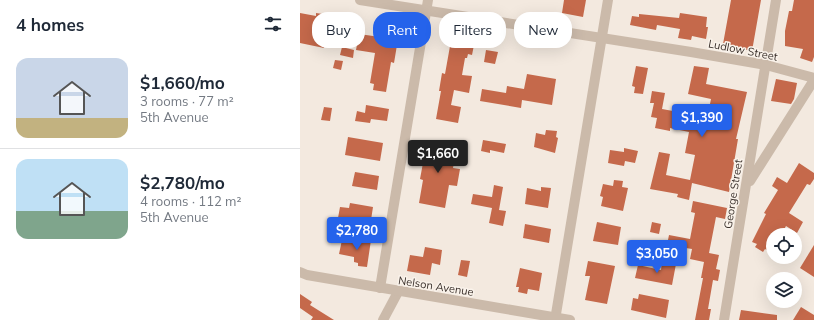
<!DOCTYPE html>
<html lang="en">
<head>
<meta charset="utf-8">
<style>
	body { margin:0; font-family:Mulish,sans-serif; background:#f2f2f3; color:#1f2937; height:100vh; display:flex; flex-direction:column; font-size:15px; white-space:nowrap }
	* { box-sizing:border-box; margin:0 }
	p { font-size:13px; color:#747a83 }
	.icon { flex:none; width:22px; height:22px; fill:none; stroke:currentColor; stroke-width:2; stroke-linecap:round; stroke-linejoin:round }
	.map { position:relative; flex:1; overflow:hidden }
	.side { display:flex; flex-direction:column; background:#fff; width:300px }
	.side>* { flex:none }
	.guide { position:absolute; left:12px; top:12px; width:380px; height:36px; display:flex; gap:8px }
	.buttons { position:absolute; left:466px; top:228px; display:grid; gap:8px }
	.buttons a { display:grid; place-items:center; width:36px; height:36px; border-radius:50%; background:#fff; box-shadow:0 4px 16px #0002; font-size:20px }
	.price { position:absolute; translate:-50% -34px; padding:0 9px; border-radius:4px; background:#2563eb; color:#fff; font-size:13px; line-height:26px; filter:drop-shadow(0 1px 2px #0008) }
	.price::after { content:''; position:absolute; left:50%; top:24px; width:12px; height:9px; margin-left:-6px; background:inherit; clip-path:polygon(0 0,100% 0,50% 100%) }
	.price.on { background:#222; color:#fff }
	ul { padding:0; list-style:none }
	li { display:flex; align-items:center; gap:12px; height:100px; padding:0 16px }
	li+li { border-top:1px solid #e0e1e3 }
	li span { display:grid; place-items:center; flex:none; width:112px; height:80px; border-radius:12px; color:#555 }
	li>.icon { margin-inline-start:auto }
	span .icon { width:48px; height:48px; fill:#fffc; stroke-width:1 }
	li b { font-size:17px }
	h2 { display:flex; justify-content:space-between; align-items:center; height:48px; padding:0 16px; font-size:17px }
	.tag { padding:0 14px; border-radius:16px; background:#fff; box-shadow:0 4px 16px #0002; font-size:14px; line-height:36px }
	.tag.on { background:#2563eb; color:#fff }
	main { display:flex; flex:1; min-height:0 }
	.map>svg:first-child { display:block }
</style>
</head>
<body>
<main>
<section class="side">
<h2>4 homes<svg class="icon" aria-label="filters" viewBox="0 0 24 24"><path d="M4 7h16M4 17h16"/><circle cx="9" cy="7" r="2"/><circle cx="15" cy="17" r="2"/></svg></h2>
<ul>
<li><span style="background:linear-gradient(#c9d6e8 75%,#c2b280 0)"><svg class="icon" aria-label="home" viewBox="0 0 24 24"><path d="M3 11l9-7 9 7M6 9v11h12V9"/></svg></span><div><b>$1,660/mo</b><p>3 rooms · 77 m²</p><p>5th Avenue</p></div></li>
<li><span style="background:linear-gradient(#bfe0f5 65%,#7fa58c 0)"><svg class="icon" aria-label="home" viewBox="0 0 24 24"><path d="M3 11l9-7 9 7M6 9v11h12V9"/></svg></span><div><b>$2,780/mo</b><p>4 rooms · 112 m²</p><p>5th Avenue</p></div></li>
</ul>
</section>
<div class="map">
<svg width="514" height="320" viewBox="0 0 514 320">
	<rect width="100%" height="100%" fill="#f3e9df"/>
	<!-- building -->
	<g fill="#c5694b">
		<polygon points="264,0 286,0 283,17 262,13"/>
		<polygon points="431,0 461,0 452,51 431,47 432,45 423,44"/>
		<polygon points="494,0 514,0 514,57 512,62 500,58 503,49 485,46 485,31 489,11 492,11"/>
		<polygon points="0,13 16,16 16,13 29,15 24,48 0,43"/>
		<polygon points="380,13 407,17 406,27 408,27 406,39 392,36 391,40 378,38 380,29 357,25 356,30 330,25 332,16 339,17 339,14 379,18"/>
		<polygon points="47,16 60,18 58,30 45,28"/>
		<polygon points="59,34 87,38 86,43 97,45 94,63 91,62 86,92 73,90 74,84 70,83 75,53 56,50"/>
		<polygon points="152,35 171,38 169,44 174,45 172,55 168,54 167,58 165,58 162,75 172,76 169,93 154,90 151,105 161,107 158,123 136,119 141,91 139,91 142,73 145,74"/>
		<polygon points="42,47 54,50 53,58 40,55"/>
		<polygon points="186,50 198,52 195,64 184,62"/>
		<polygon points="35,60 43,61 41,70 33,68"/>
		<polygon points="336,66 348,68 343,94 334,93 335,87 332,86"/>
		<polygon points="394,66 409,68 406,84 447,92 436,139 438,139 429,192 392,183 389,200 377,197 378,194 350,189 359,152 370,154 366,175 390,180 395,155 385,153 389,132 370,128 370,131 355,128 357,118 351,117 354,103 350,103 352,91 365,93 362,109 373,111 372,118 406,124 411,99 388,94"/>
		<polygon points="227,74 256,79 252,105 222,100 221,108 180,101 182,89 206,93 207,86 224,89"/>
		<polygon points="476,79 497,83 494,99 491,104 471,101"/>
		<polygon points="66,105 89,109 87,121 71,119 70,123 55,121 57,111 65,113"/>
		<polygon points="24,107 32,108 30,121 21,120"/>
		<polygon points="246,130 257,131 256,137 258,138 255,153 234,147 236,133 245,135"/>
		<polygon points="48,137 83,143 80,161 45,155"/>
		<polygon points="183,140 206,144 204,153 190,150 190,153 181,151"/>
		<polygon points="129,141 157,146 153,168 160,169 157,186 149,185 145,208 119,203 123,180 120,179 123,163 125,163"/>
		<polygon points="324,148 338,151 335,163 325,161 324,166 308,163 310,150 324,152"/>
		<polygon points="499,163 514,173 514,179 510,185 507,184 489,213 503,222 497,233 486,226 481,235 473,235 473,248 470,252 465,249 463,252 455,247 457,244 452,242 466,214 464,213 478,190 472,186 477,177 487,183"/>
		<polygon points="55,172 79,176 77,190 52,186"/>
		<polygon points="314,180 323,181 322,187 328,188 323,211 301,206 303,197 300,196 303,184 313,186"/>
		<polygon points="194,185 203,187 199,210 206,211 203,226 189,223 192,208 171,204 173,194 192,197"/>
		<polygon points="241,187 251,188 248,208 225,204 227,188 241,191"/>
		<polygon points="393,201 427,208 425,219 416,217 409,253 419,255 416,269 420,270 418,281 413,280 408,309 411,309 409,320 395,320 403,278 401,278 404,262 390,259 392,249 367,245 369,235 390,239 395,213 391,212"/>
		<polygon points="50,203 73,207 71,220 65,219 64,222 38,218 40,207 49,208"/>
		<polygon points="30,221 41,223 39,235 28,234"/>
		<polygon points="297,222 321,227 318,245 293,241"/>
		<polygon points="352,222 361,224 359,234 350,232"/>
		<polygon points="225,224 251,229 249,243 223,238"/>
		<polygon points="62,239 71,240 67,267 58,266 58,263 54,262 54,257 39,254 42,240 61,243"/>
		<polygon points="514,245 514,277 500,268"/>
		<polygon points="125,247 142,250 140,265 132,263 130,275 107,271 110,255 123,257"/>
		<polygon points="161,260 170,261 167,277 158,275"/>
		<polygon points="288,261 315,266 307,304 285,300 290,276 285,276"/>
		<polygon points="362,262 376,264 372,285 335,278 338,265 361,270"/>
		<polygon points="220,268 242,273 239,291 228,289 227,294 218,292 219,287 216,287"/>
		<polygon points="0,294 12,302 10,305 34,320 11,320 13,317 0,308"/>
		<polygon points="339,294 369,300 366,318 331,310 333,298 338,299"/>
		<polygon points="501,307 514,315 514,320 493,320"/>
		<polygon points="441,310 477,315 477,320 439,320"/>
	</g>
	<g fill="none" stroke-linecap="round" stroke-linejoin="round">
		<!-- minor -->
		<g stroke="#cbbaaa" stroke-width="10">
			<polyline points="60,0 391,52 466,65 514,78"/>
			<polyline points="450,181 514,80"/>
			<polyline points="80,288 128,0"/>
			<polyline points="83,320 98,292"/>
			<polyline points="255,320 308,0"/>
			<polyline points="424,320 476,0"/>
		</g>
		<!-- tertiary -->
		<polyline stroke="#cbbaaa" stroke-width="10" points="0,272 7,275 270,320"/>
	</g>
	<g text-anchor="middle" dominant-baseline="central" stroke-width="3" stroke-linejoin="round" paint-order="stroke">
		<!-- street labels -->
		<g font-size="11" fill="#392f2a" stroke="#faf3eb">
			<text transform="translate(443 50) rotate(11)">Ludlow Street</text>
			<text transform="translate(433 194) rotate(-81)">George Street</text>
			<text transform="translate(136 286) rotate(9)">Nelson Avenue</text>
		</g>
	</g>
</svg>
<div class="buttons">
<a><svg class="icon" aria-label="locate" viewBox="0 0 24 24"><circle cx="12" cy="12" r="6"/><path d="M12 2v4M12 18v4M2 12h4M18 12h4"/></svg></a>
<a><svg class="icon" aria-label="layers" viewBox="0 0 24 24"><path d="M12 4l9 5-9 5-9-5zM3 14l9 5 9-5"/></svg></a>
</div>
<b class="price" style="left:402px;top:138px">$1,390</b>
<b class="price on" style="left:138px;top:174px">$1,660</b>
<b class="price" style="left:57px;top:251px">$2,780</b>
<b class="price" style="left:357px;top:274px">$3,050</b>
<div class="guide">
<a class="tag">Buy</a>
<a class="tag on">Rent</a>
<a class="tag">Filters</a>
<a class="tag">New</a>
</div>
</div>
</main>
</body>
</html>
